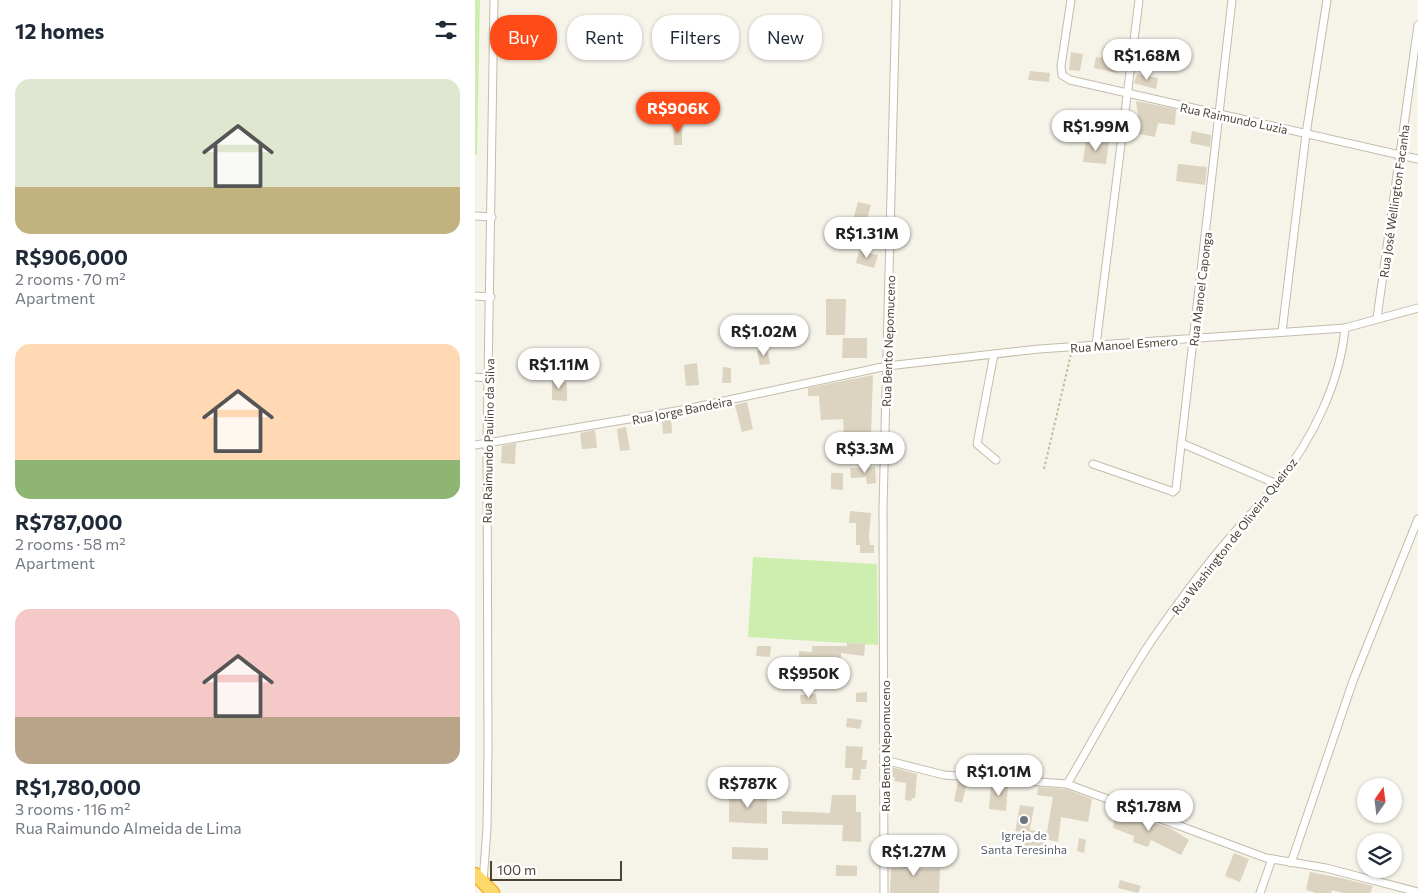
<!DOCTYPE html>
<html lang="en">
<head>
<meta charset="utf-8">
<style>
	body { margin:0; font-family:Commissioner,sans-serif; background:#f6f6f7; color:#1f2937; height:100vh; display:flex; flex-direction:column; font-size:19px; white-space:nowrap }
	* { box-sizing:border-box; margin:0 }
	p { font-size:16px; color:#747a83 }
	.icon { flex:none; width:28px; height:28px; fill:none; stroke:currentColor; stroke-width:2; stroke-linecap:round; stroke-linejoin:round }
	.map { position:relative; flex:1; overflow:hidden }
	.sheet { display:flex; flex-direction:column; background:#fff; width:475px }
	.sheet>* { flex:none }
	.top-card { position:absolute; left:15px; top:15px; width:475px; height:45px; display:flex; gap:10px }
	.needle { width:32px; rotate:14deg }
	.controls { position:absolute; left:882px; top:778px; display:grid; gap:10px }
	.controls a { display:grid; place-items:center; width:45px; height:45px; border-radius:50%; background:#fff; box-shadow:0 1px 4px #0004; font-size:25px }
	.scale { position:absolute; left:15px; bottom:12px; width:132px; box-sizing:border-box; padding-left:5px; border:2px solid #4b4436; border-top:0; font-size:14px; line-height:18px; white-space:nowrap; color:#4b4436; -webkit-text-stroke:4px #fff; paint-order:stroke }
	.price { position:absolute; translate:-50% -42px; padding:0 11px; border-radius:18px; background:#fff; color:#222; font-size:16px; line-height:32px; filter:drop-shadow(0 1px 2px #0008) }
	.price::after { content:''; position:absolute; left:50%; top:30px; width:15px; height:11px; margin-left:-8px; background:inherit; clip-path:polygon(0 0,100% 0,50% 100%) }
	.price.selected { background:#ff4b17; color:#fff }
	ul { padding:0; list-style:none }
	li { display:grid; align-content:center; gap:10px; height:265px; padding:0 15px }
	li span { display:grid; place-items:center; height:155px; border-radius:15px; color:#555 }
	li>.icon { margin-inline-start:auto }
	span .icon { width:90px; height:90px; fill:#fffc; stroke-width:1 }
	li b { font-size:21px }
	h2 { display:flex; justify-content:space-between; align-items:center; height:60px; padding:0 15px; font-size:21px }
	.chip { padding:0 18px; border-radius:20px; background:#fff; box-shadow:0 1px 4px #0004; font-size:18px; line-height:45px }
	.chip.selected { background:#ff4b17; color:#fff }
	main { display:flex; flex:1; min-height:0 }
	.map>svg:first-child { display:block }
</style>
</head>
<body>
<main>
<section class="sheet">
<h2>12 homes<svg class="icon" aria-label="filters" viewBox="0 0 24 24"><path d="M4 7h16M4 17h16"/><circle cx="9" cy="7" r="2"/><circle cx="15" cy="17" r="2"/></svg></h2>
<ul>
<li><span style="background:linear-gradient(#dfe7d0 70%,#c2b280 0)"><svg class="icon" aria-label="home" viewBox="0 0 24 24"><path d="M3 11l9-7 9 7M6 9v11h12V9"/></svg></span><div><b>R$906,000</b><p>2 rooms · 70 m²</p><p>Apartment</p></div></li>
<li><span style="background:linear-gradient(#ffd9b3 75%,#8fb573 0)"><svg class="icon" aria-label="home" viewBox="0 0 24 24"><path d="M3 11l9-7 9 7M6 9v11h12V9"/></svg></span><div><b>R$787,000</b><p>2 rooms · 58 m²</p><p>Apartment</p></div></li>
<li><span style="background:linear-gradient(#f6c9c9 70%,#b9a48a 0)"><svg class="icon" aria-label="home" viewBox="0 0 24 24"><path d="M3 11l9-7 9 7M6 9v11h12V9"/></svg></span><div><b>R$1,780,000</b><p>3 rooms · 116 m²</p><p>Rua Raimundo Almeida de Lima</p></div></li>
</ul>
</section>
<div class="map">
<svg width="943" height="893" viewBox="0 0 943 893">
	<rect width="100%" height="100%" fill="#f6f3e9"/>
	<!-- green -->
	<g fill="#cdeeae">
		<polygon points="0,0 5,0 2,155 0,155"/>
		<polygon points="278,557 402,564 403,645 273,637"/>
	</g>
	<!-- building -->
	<g fill="#dcd3c0">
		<polygon points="629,46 650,50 649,59 645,58 642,73 619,68 621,57 627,58"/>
		<polygon points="596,52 608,54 605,71 594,70"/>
		<polygon points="555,71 575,73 574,82 553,80"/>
		<polygon points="662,74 683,78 681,89 659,83"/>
		<polygon points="661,101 701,109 700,125 683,123 680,137 659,133 663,115"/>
		<polygon points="198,124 207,124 207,145 199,145"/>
		<polygon points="717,131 736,135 735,147 715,143"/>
		<polygon points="611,139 634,141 631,164 608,162"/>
		<polygon points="703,164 732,167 730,185 701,181"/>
		<polygon points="383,202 396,205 390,226 377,223"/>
		<polygon points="384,251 403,255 399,268 381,263"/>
		<polygon points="351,299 371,299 370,335 351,335"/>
		<polygon points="368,338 392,338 392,358 367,358"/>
		<polygon points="292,349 295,364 285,365 282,351"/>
		<polygon points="222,363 224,385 211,386 209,365"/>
		<polygon points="248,367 256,368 256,383 247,383"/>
		<polygon points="398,375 396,434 369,435 368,419 346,420 344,396 333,396 333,388"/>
		<polygon points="77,379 89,379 89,382 92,382 92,401 77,400"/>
		<polygon points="272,402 278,429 267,432 260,405"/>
		<polygon points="196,417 197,433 188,434 187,419"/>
		<polygon points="151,427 155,450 145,451 142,429"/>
		<polygon points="120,430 122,448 107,449 105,433"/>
		<polygon points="41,443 40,464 26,463 27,446"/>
		<polygon points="400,467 401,483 392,484 391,477 376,478 375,468"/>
		<polygon points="356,473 368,473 368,490 356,489"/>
		<polygon points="375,511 396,513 394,536 395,545 399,545 399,553 385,553 385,545 381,545 381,523 374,523"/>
		<polygon points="372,643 390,644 389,656 366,653 366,658 324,659 324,651 337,652 337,646 372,646"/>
		<polygon points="282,646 296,646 295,657 281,656"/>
		<polygon points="318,665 329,665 329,683 318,682"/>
		<polygon points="392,692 392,702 381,702 381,693"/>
		<polygon points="341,694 342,704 326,704 325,695"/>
		<polygon points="372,718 387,720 385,729 371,727"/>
		<polygon points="371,746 388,747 387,760 392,760 391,769 386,769 385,780 377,780 378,768 370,768"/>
		<polygon points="417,767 442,774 440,798 437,798 436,801 430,800 431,783 419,781 420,777 415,777"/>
		<polygon points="483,781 492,782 487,803 479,801"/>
		<polygon points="516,784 533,785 531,811 514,809"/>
		<polygon points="563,787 591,789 617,799 613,822 586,817 583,842 570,839 569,848 555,846 554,851 542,849 545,834 540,833 545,805 559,807 555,830 572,832 578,797 562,795"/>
		<polygon points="254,794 292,795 292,824 254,822"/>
		<polygon points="357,795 381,795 381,812 386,812 386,842 367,841 368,825 307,824 307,811 355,813"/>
		<polygon points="641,808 663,816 662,818 695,828 714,840 706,855 676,840 673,847 658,842 659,836 638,828"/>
		<polygon points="604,838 611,840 609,853 602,851"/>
		<polygon points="257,847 293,848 293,860 257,859"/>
		<polygon points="429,851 445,854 443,869 465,869 464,893 415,893 416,868 426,868"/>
		<polygon points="759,853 774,859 765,882 750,876"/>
		<polygon points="361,865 382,866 382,876 361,876"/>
		<polygon points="835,872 866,878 898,886 895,893 868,893 857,890 856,893 841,893 831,890"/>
		<polygon points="645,880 666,886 663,893 643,888"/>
	</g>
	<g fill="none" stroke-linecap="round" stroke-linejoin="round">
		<!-- street casing -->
		<g stroke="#c3bcaa" stroke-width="9">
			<g id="street">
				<polyline points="596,0 586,66 587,75 595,80 943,159"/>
				<polyline points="0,216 17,217"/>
				<polyline points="0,296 16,297"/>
				<polyline points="902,318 943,25"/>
				<polyline points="807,332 831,134 852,0"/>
				<polyline points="621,345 664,0"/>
				<polyline points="519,354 502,444 521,460"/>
				<polyline points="0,377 13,378"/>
				<polyline points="706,443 802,484"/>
				<polyline points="0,445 207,410 412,366 564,349 870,328 943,308"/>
				<polyline points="618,464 696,491 698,492 701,489 757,0"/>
				<polyline points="410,760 469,775 592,784 791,858 851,868 943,892"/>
				<path d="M592 784C621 736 646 686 677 640 702 604 729 567 758 534 772 517 789 501 803 483 837 439 865 384 870 328"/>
				<polyline points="816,863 878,681 943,519"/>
				<polyline points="8,882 12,828 13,750 12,442 19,0"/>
				<polyline points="409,893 408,508 421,0"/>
				<polyline points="785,893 797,859"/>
			</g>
		</g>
		<!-- highway casing -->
		<g stroke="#efb42b" stroke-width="15">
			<polyline id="highway" points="0,874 18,893"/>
		</g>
		<!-- path -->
		<polyline stroke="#c6ba9a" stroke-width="2" stroke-dasharray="2.5 2.5" stroke-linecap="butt" points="569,469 596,354"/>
		<!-- street -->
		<use href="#street" stroke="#fff" stroke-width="7"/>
		<!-- highway -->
		<use href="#highway" stroke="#ffd86b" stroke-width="12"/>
	</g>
	<!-- markers -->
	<circle fill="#6b7280" stroke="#fff" stroke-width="2" cx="549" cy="820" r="5"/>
	<g text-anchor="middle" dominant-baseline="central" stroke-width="5" stroke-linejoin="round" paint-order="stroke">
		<!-- street labels -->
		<g font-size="12" fill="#4b4436" stroke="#fff">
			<text transform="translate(759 118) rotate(12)">Rua Raimundo Luzia</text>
			<text transform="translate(919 201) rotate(-82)">Rua José Wellington Facanha</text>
			<text transform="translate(725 289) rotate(-83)">Rua Manoel Caponga</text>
			<text transform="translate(413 341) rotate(-88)">Rua Bento Nepomuceno</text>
			<text transform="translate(649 344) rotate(-4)">Rua Manoel Esmero</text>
			<text transform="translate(207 410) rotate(-11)">Rua Jorge Bandeira</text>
			<text transform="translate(13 441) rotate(-89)">Rua Raimundo Paulino da Silva</text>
			<text transform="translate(759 536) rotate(-52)">Rua Washington de Oliveira Queiroz</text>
			<text transform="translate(410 746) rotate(-90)">Rua Bento Nepomuceno</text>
		</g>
		<!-- worship labels -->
		<g font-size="12" fill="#5b616d" stroke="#fff">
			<text x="549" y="835">Igreja de<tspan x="549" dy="14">Santa Teresinha</tspan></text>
		</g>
	</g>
</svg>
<div class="controls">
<a><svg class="needle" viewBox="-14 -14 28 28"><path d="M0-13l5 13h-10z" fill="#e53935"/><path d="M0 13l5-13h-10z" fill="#747a83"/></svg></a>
<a><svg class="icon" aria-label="layers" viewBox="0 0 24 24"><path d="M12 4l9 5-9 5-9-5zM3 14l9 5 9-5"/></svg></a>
</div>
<div class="scale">100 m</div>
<b class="price" style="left:672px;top:81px">R$1.68M</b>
<b class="price selected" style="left:203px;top:134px">R$906K</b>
<b class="price" style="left:621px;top:152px">R$1.99M</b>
<b class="price" style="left:392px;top:259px">R$1.31M</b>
<b class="price" style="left:289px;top:357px">R$1.02M</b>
<b class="price" style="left:84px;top:390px">R$1.11M</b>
<b class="price" style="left:390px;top:474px">R$3.3M</b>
<b class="price" style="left:334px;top:699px">R$950K</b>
<b class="price" style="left:524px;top:797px">R$1.01M</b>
<b class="price" style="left:273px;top:809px">R$787K</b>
<b class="price" style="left:674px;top:832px">R$1.78M</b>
<b class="price" style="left:439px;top:877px">R$1.27M</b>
<div class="top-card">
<a class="chip selected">Buy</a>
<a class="chip">Rent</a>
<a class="chip">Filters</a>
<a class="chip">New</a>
</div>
</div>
</main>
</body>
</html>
